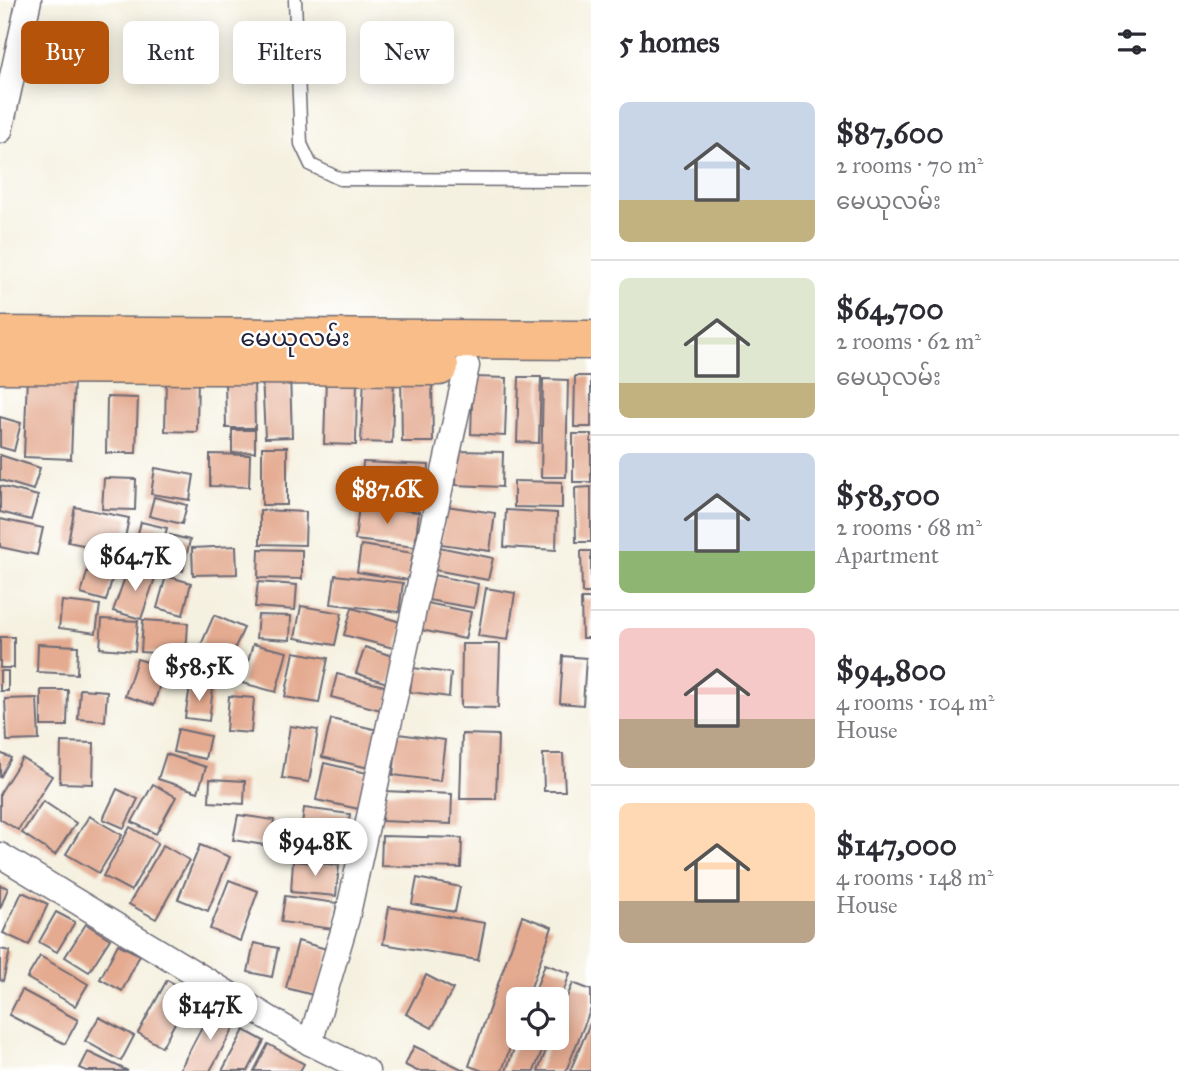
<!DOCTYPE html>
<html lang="en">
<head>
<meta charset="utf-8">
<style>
	body { margin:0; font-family:"IM FELL Great Primer","Noto Sans Myanmar",serif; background:#f2f2f3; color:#2b2b33; height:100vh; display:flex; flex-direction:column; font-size:26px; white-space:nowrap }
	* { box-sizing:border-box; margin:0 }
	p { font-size:23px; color:#7c7c81 }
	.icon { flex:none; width:38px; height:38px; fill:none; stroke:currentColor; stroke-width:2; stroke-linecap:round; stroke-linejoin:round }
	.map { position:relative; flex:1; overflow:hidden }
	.sheet { display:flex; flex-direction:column; background:#fff; width:588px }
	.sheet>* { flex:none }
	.guide { position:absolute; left:21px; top:21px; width:464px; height:63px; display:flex; gap:14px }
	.buttons { position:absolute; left:506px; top:987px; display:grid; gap:14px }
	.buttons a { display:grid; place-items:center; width:63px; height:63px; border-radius:10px; background:#fff; box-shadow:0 4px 18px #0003; font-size:35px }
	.price { position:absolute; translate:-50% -60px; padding:0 16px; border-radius:24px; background:#fff; color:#222; font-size:23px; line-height:46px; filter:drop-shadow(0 2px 4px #0008) }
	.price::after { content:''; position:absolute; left:50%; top:42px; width:21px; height:16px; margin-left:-10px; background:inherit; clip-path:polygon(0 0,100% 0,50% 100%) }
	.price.current { background:#b45309; color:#fff }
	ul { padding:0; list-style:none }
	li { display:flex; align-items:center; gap:21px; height:175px; padding:0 28px }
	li+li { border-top:2px solid #e1e1e2 }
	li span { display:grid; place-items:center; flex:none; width:196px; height:140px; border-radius:10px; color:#555 }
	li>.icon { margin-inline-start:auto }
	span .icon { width:84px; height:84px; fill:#fffc; stroke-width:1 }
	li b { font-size:30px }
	h2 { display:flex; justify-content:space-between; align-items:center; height:84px; padding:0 28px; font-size:30px }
	.tag { padding:0 24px; border-radius:10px; background:#fff; box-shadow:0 4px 18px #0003; font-size:24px; line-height:63px }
	.tag.current { background:#b45309; color:#fff }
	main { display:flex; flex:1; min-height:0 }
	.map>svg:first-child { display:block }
</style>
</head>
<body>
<main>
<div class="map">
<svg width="591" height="1071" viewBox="0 0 591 1071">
	<rect width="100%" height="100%" fill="#fff"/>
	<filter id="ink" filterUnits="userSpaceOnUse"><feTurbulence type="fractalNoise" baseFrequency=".0143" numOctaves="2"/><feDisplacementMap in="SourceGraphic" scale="14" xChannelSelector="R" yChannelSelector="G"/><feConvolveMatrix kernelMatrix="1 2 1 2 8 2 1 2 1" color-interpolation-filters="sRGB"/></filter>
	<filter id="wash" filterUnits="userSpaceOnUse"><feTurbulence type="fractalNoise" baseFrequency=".00686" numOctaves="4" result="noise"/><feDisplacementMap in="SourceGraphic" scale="28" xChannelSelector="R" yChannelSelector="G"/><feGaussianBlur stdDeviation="1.57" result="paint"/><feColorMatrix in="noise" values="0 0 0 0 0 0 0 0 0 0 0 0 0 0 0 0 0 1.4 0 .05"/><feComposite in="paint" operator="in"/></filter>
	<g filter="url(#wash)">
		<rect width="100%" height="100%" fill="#f5f1e0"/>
		<g id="blocks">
			<!-- building -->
			<g fill="#e4ab91">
				<polygon points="166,374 198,375 197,432 165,431"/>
				<polygon points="290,374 292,437 265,438 262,375"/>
				<polygon points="401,375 432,375 433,442 402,442"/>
				<polygon points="27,376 74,378 71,459 24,457"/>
				<polygon points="575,376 591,376 591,427 574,427"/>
				<polygon points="326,377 357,377 356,445 324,444"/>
				<polygon points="364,377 394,378 392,443 361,442"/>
				<polygon points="473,377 507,378 505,436 471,434"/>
				<polygon points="519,377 541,377 539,443 517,442"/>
				<polygon points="254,378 255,428 226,428 225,379"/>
				<polygon points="543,379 568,380 566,477 541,477"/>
				<polygon points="107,397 138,398 136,453 106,453"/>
				<polygon points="0,417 21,423 14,451 0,447"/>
				<polygon points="232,430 255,430 255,452 232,453"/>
				<rect x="573" y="434" width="18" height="48"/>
				<rect x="262" y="447" width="25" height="58"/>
				<polygon points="457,451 503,452 502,487 456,485"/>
				<polygon points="210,454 250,455 249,487 210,486"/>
				<polygon points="0,455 40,468 33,490 0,480"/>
				<polygon points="363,462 429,465 427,504 360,500"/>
				<polygon points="155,468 194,475 190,500 151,494"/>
				<polygon points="104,478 136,479 135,510 102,509"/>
				<polygon points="514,481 562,482 562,508 514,507"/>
				<polygon points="0,486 38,496 31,520 0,512"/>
				<polygon points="591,487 591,542 576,542 575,488"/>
				<polygon points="154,497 187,505 182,524 149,516"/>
				<polygon points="359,505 419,512 415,547 355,540"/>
				<polygon points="446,506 495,513 490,551 441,544"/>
				<polygon points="75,507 129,518 122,553 68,542"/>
				<polygon points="260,510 306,512 305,545 260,544"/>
				<polygon points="506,510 557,513 556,550 504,547"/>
				<polygon points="0,519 43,528 37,555 0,547"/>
				<polygon points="141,522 167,528 158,563 132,557"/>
				<polygon points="170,535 190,540 183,571 162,566"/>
				<polygon points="361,545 413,553 408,580 357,572"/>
				<polygon points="236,546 237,574 193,575 192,548"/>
				<polygon points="439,547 493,558 488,580 435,570"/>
				<polygon points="259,549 302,550 302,579 258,578"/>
				<polygon points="93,551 118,558 106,601 81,594"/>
				<polygon points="581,551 591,551 591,593 582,593"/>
				<polygon points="129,566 156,575 141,619 113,611"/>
				<polygon points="335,575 403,583 399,612 331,604"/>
				<polygon points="433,575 478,584 474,608 428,600"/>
				<polygon points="166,576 191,583 183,615 157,608"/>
				<polygon points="258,582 297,585 295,610 255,607"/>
				<polygon points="486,588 515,593 508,640 478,636"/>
				<polygon points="581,599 591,599 591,638 582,638"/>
				<polygon points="62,601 100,605 96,633 59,628"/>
				<polygon points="427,603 471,612 465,639 421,630"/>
				<polygon points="301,606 342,613 335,645 295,638"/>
				<polygon points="352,608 404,623 397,649 344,635"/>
				<polygon points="214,615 244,628 226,667 197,654"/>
				<polygon points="258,615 291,616 290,640 256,638"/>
				<polygon points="102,619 138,621 135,651 100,648"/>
				<polygon points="143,620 188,623 186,655 141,652"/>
				<rect x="0" y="637" width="14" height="31"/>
				<polygon points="38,644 78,646 77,674 37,672"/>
				<polygon points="253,644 287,652 276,692 242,683"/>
				<polygon points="462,644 500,644 498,708 461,707"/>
				<polygon points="365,647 398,658 390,684 356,673"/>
				<polygon points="294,652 328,658 319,703 285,697"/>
				<polygon points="563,656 586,658 583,705 560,703"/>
				<polygon points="137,659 165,667 154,705 125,696"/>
				<polygon points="413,668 451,673 449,697 410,692"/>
				<rect x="0" y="671" width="8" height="20"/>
				<polygon points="337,674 392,688 385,711 331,697"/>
				<polygon points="190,686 213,688 209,721 185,718"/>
				<polygon points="80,689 107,691 105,721 78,719"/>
				<polygon points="41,690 68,690 67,726 41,726"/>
				<polygon points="229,696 254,698 251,733 226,731"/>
				<polygon points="37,698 39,740 7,741 5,699"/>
				<polygon points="331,719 378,730 369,768 322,757"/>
				<polygon points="290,726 318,730 309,782 282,778"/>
				<polygon points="178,729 210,736 205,759 173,752"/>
				<polygon points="398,734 445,740 440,781 393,775"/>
				<polygon points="462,734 498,735 496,799 460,799"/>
				<polygon points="61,742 94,743 93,784 60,783"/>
				<polygon points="0,753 11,758 0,778"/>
				<polygon points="166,754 206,767 198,792 158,779"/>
				<polygon points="543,754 563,754 565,791 544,791"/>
				<polygon points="22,758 52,776 18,830 0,819 0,793"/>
				<polygon points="324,763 367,773 359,809 316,800"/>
				<polygon points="210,779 245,781 244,804 209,802"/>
				<polygon points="153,784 176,797 156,834 132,822"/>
				<polygon points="117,789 138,799 124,828 103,819"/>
				<polygon points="384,791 452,794 451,824 382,821"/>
				<polygon points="43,801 76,823 55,855 22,833"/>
				<polygon points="304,808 350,814 347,838 301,833"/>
				<polygon points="238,815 274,820 270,846 233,840"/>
				<polygon points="89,816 122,835 99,873 66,854"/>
				<polygon points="130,827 158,843 131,891 103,876"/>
				<polygon points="290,836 341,840 339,862 289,858"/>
				<polygon points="382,836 462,838 461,868 381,866"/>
				<polygon points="163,845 189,860 156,919 129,904"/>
				<polygon points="200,845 230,857 208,911 178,899"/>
				<polygon points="293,861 339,865 336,896 291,892"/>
				<polygon points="417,878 460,887 455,912 412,904"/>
				<polygon points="229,880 258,891 240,941 210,929"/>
				<polygon points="0,885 8,888 0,909"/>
				<polygon points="22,892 48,904 29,945 3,933"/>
				<polygon points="285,896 337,903 333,929 281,922"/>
				<polygon points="389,907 485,923 478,960 383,944"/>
				<polygon points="56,912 75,922 57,952 39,942"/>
				<polygon points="522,916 552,927 527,999 518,999 518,1024 502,1071 483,1071 469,1066"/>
				<polygon points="86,924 110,939 89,972 65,957"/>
				<polygon points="298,941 330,950 317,996 286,988"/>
				<polygon points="254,943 278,948 272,977 248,972"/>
				<polygon points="118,944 140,955 122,991 100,979"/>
				<polygon points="0,949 10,951 3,981 0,980"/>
				<polygon points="40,956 88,984 75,1006 27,978"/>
				<polygon points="545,964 570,973 557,1010 556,999 532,999"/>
				<polygon points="426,975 453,989 432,1028 406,1014"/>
				<polygon points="167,980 191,993 162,1047 138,1033"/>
				<polygon points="573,983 591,990 591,1008 566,1071 538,1071 551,1038 556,1038 556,1023"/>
				<polygon points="22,990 78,1020 65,1044 9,1015"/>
				<polygon points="213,1006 238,1020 210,1071 179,1071"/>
				<polygon points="99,1017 134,1036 121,1061 85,1041"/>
				<polygon points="591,1021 591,1071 570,1071"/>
				<polygon points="244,1030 264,1041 248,1071 222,1071"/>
				<polygon points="518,1038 547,1038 534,1071 506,1071"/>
				<polygon points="268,1044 304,1064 300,1071 254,1071"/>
				<polygon points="414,1046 466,1071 417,1071 405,1065"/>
				<polygon points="88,1052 128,1071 87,1071 80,1068"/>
			</g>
		</g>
	</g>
	<g filter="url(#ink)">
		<use href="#blocks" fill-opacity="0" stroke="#6c6a75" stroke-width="2"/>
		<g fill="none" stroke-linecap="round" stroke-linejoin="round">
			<!-- service casing -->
			<g stroke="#6c6a75" stroke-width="15">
				<polyline id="service" points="295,0 301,144 311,165 340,179 591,180"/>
			</g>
			<!-- minor casing -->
			<g stroke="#6c6a75" stroke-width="27">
				<g id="minor">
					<polyline points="0,131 29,0"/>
					<polyline points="0,855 310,1043 367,1071"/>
					<polyline points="310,1043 347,918 467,366"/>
				</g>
			</g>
			<!-- primary casing -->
			<g stroke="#6c6a75" stroke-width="41">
				<g id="primary">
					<polyline points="0,336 591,340"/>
					<polyline points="0,364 439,366"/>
				</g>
			</g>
			<!-- service -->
			<use href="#service" stroke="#fff" stroke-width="12"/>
			<!-- minor -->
			<use href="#minor" stroke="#fff" stroke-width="24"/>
			<!-- primary -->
			<use href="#primary" stroke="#f8bd88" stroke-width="38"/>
		</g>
	</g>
	<g text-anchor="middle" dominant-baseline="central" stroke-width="5" stroke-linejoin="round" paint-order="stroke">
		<!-- street labels -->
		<g font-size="24" fill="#22223b" stroke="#fff">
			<text x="295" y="338">မေယုလမ်း</text>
		</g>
	</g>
</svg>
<div class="buttons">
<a><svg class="icon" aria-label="locate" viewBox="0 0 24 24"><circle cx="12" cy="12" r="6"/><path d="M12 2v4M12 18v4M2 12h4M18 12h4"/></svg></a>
</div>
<b class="price current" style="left:387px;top:526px">$87.6K</b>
<b class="price" style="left:135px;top:593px">$64.7K</b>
<b class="price" style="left:199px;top:703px">$58.5K</b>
<b class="price" style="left:315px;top:878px">$94.8K</b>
<b class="price" style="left:210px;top:1042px">$147K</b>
<div class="guide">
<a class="tag current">Buy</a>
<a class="tag">Rent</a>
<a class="tag">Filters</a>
<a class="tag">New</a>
</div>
</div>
<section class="sheet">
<h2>5 homes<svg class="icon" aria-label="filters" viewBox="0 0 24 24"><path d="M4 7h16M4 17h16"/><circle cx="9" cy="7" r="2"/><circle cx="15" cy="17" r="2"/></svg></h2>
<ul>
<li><span style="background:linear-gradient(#c9d6e8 70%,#c2b280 0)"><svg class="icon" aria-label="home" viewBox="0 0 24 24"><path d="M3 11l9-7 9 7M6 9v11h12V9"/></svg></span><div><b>$87,600</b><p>2 rooms · 70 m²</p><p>မေယုလမ်း</p></div></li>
<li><span style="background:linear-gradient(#dfe7d0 75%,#c2b280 0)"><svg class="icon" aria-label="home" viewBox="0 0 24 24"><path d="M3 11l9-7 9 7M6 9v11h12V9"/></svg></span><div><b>$64,700</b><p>2 rooms · 62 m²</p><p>မေယုလမ်း</p></div></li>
<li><span style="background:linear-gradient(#c9d6e8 70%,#8fb573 0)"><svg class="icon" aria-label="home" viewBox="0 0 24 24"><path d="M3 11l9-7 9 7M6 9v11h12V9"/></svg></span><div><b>$58,500</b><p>2 rooms · 68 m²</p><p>Apartment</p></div></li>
<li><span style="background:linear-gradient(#f6c9c9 65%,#b9a48a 0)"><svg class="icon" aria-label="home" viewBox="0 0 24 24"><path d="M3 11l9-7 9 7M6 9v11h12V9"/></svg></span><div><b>$94,800</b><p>4 rooms · 104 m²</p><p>House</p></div></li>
<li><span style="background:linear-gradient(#ffd9b3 70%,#b9a48a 0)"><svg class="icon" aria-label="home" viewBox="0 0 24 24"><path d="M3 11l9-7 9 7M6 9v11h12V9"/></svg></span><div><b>$147,000</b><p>4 rooms · 148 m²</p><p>House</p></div></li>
</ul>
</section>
</main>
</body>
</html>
